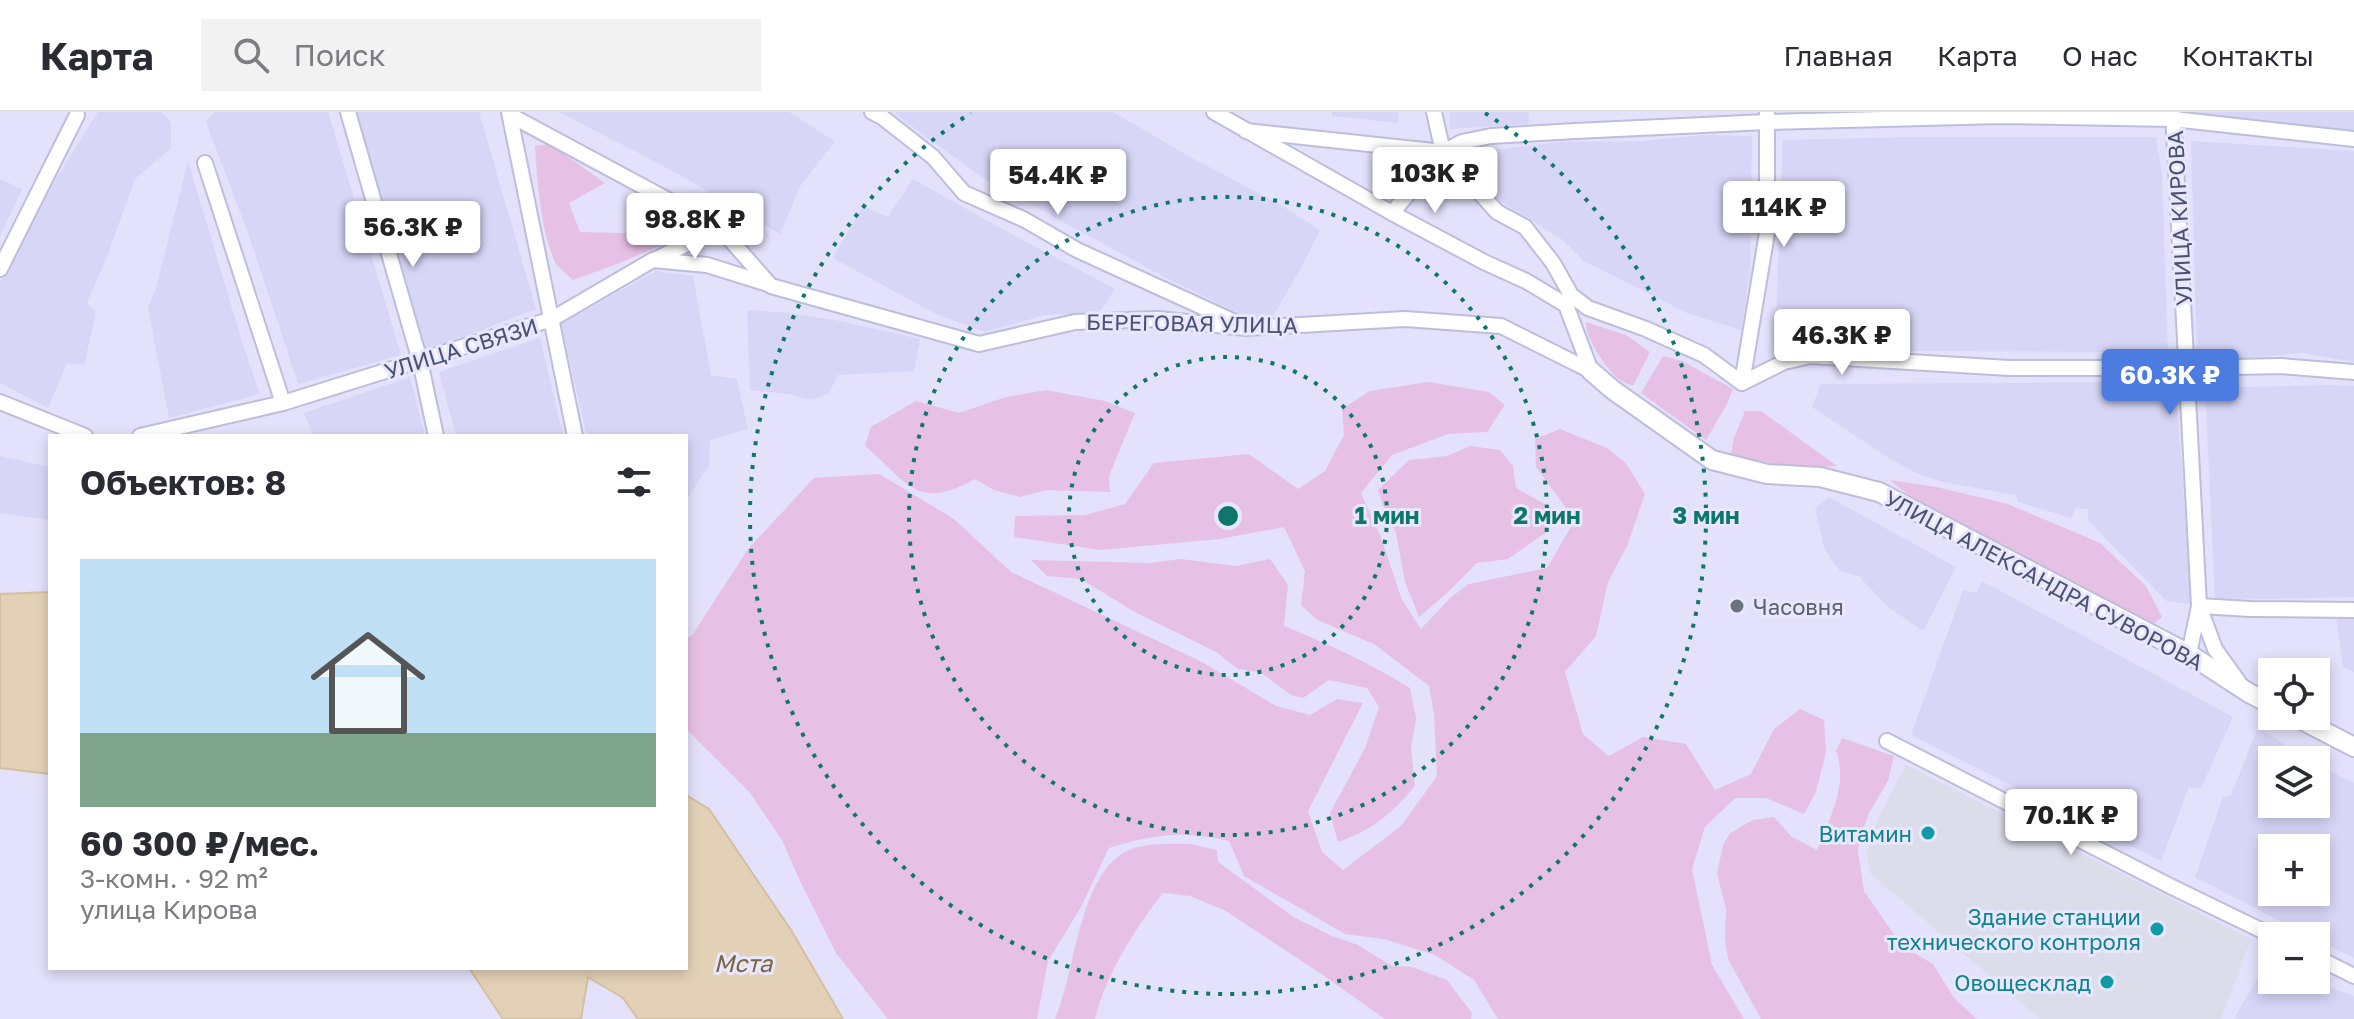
<!DOCTYPE html>
<html lang="ru">
<head>
<meta charset="utf-8">
<style>
	body { margin:0; font-family:"Golos Text",sans-serif; background:#f2f2f3; color:#2b2b33; height:100vh; display:flex; flex-direction:column; font-size:30px; white-space:nowrap }
	* { box-sizing:border-box; margin:0 }
	p { font-size:26px; color:#7c7c81 }
	.icon { flex:none; width:44px; height:44px; fill:none; stroke:currentColor; stroke-width:2; stroke-linecap:round; stroke-linejoin:round }
	.map { position:relative; flex:1; overflow:hidden }
	.sheet { position:absolute; left:48px; top:322px; width:640px; height:536px; display:flex; flex-direction:column; background:#fff; border-radius:0px; box-shadow:0 4px 12px #0003 }
	.sheet>* { flex:none }
	.buttons { position:absolute; left:2258px; top:546px; display:grid; gap:16px }
	.buttons a { display:grid; place-items:center; width:72px; height:72px; border-radius:0px; background:#fff; box-shadow:0 4px 12px #0003; font-size:40px }
	.price { position:absolute; translate:-50% -68px; padding:0 18px; border-radius:8px; background:#fff; color:#222; font-size:26px; line-height:52px; filter:drop-shadow(0 2px 4px #0008) }
	.price::after { content:''; position:absolute; left:50%; top:48px; width:24px; height:18px; margin-left:-12px; background:inherit; clip-path:polygon(0 0,100% 0,50% 100%) }
	.price.active { background:#4c7cdf; color:#fff }
	ul { padding:0; list-style:none }
	li { display:grid; align-content:center; gap:16px; height:424px; padding:0 32px }
	li+li { border-top:2px solid #e1e1e2 }
	li span { display:grid; place-items:center; height:248px; border-radius:0px; color:#555 }
	li>.icon { margin-inline-start:auto }
	span .icon { width:144px; height:144px; fill:#fffc; stroke-width:1 }
	li b { font-size:34px }
	h2 { display:flex; justify-content:space-between; align-items:center; height:96px; padding:0 32px; font-size:34px }
	header { display:flex; align-items:center; gap:48px; box-sizing:border-box; height:112px; padding:0 40px; background:#fff; border-bottom:2px solid #e1e1e2 }
	header strong { font-size:38px }
	nav { display:flex; gap:44px; margin-inline-start:auto; font-size:28px }
	.search { width:560px; height:72px; background:#f2f2f3; display:flex; align-items:center; gap:20px; box-sizing:border-box; padding:0 28px; border-radius:0px; color:#7c7c81; font-size:30px }
	.map>svg:first-child { display:block }
</style>
</head>
<body>
<header>
<strong>Карта</strong>
<div class="search"><svg class="icon" aria-label="search" viewBox="0 0 24 24"><circle cx="10" cy="10" r="6"/><path d="M15 15l6 6"/></svg>Поиск</div>
<nav><a>Главная</a><a>Карта</a><a>О нас</a><a>Контакты</a></nav>
</header>
<div class="map">
<svg width="2354" height="907" viewBox="0 0 2354 907">
	<rect width="100%" height="100%" fill="#e3e1fb"/>
	<!-- residential -->
	<g fill="#d7d6f7" fill-rule="evenodd">
		<polygon points="98,0 162,0 171,11 171,36 135,67 106,147 87,190 96,200 84,253 67,251 48,296 0,271 0,169 25,116"/>
		<polygon points="214,0 328,0 401,243 298,272 248,121 206,10"/>
		<polygon points="356,0 479,0 536,197 425,240"/>
		<polygon points="559,0 789,0 835,29 801,73 780,122 671,58"/>
		<polygon points="896,0 1113,0 1192,46 1277,91 1320,118 1303,152 1267,215 1166,166 983,66 895,2"/>
		<polygon points="1332,0 1398,0 1398,11 1332,4"/>
		<polygon points="1450,0 1529,0 1528,12 1450,17"/>
		<polygon points="2189,0 2354,0 2354,21 2189,2"/>
		<polygon points="1704,23 1752,24 1750,159 1741,218 1687,201 1584,149 1563,128 1482,78 1484,39 1560,30 1640,29"/>
		<polygon points="1913,25 2156,25 2162,63 2168,238 2122,240 1907,239 1775,230 1783,28"/>
		<polygon points="2191,29 2354,39 2354,250 2303,241 2197,251"/>
		<polygon points="188,49 243,233 260,282 169,306 148,196 156,176"/>
		<polygon points="0,67 22,77 0,124"/>
		<polygon points="913,67 997,114 1115,177 1099,201 1045,203 984,220 934,201 833,146 863,94 888,105"/>
		<polygon points="656,159 693,164 711,263 737,267 748,317 710,328 709,354 686,388 686,324 587,324 561,212"/>
		<polygon points="747,198 788,201 840,209 920,227 914,259 838,263 829,281 812,288 788,282 750,278"/>
		<polygon points="540,226 563,324 456,324 439,260"/>
		<polygon points="410,265 425,324 313,324 304,301"/>
		<polygon points="2176,270 2191,492 2166,489 2088,408 2088,397 2076,396 2071,406 2018,390 2016,383 1942,370 1916,361 1889,346 1812,295 1821,272"/>
		<polygon points="2329,273 2354,274 2354,485 2265,487 2215,486 2205,276"/>
		<polygon points="0,344 50,355 50,408 0,401"/>
		<polygon points="1829,385 1956,455 1923,519 1887,494 1859,464 1840,459 1825,438 1815,397"/>
		<polygon points="1982,469 2233,605 2201,676 2189,675 2161,749 1911,623 1963,478 1977,481"/>
		<polygon points="2336,504 2354,505 2354,560 2343,555"/>
		<path d="M2258 615 2308 648H2272V692H2316V652L2354 671V846L2316 827V824H2309L2195 765 2223 685 2231 683ZM2272 736H2316V780H2272Z"/>
		<polygon points="2265,853 2272,855 2272,868 2309,868 2354,884 2354,907 2239,907 2235,905"/>
	</g>
	<!-- industrial -->
	<polygon fill="#dcddea" points="1906,653 2251,827 2221,907 2040,907 1870,761 1867,739 1880,702"/>
	<!-- green -->
	<g fill="#e7c1e5">
		<path d="M550 32 605 71 569 91 580 120 624 121 677 110 694 119 620 151 573 168C567 162 559 157 555 150 541 118 537 69 535 34Z"/>
		<path d="M1586 210 1626 223 1650 240 1633 274C1627 271 1620 269 1616 265 1604 253 1585 225 1586 210Z"/>
		<polygon points="1663,244 1682,249 1733,277 1727,292 1706,328 1641,281"/>
		<path d="M1428 270 1489 280 1505 293 1487 320 1448 322 1392 343 1361 381 1381 425 1402 488 1421 517 1451 485 1469 472 1547 456 1575 408 1536 355 1535 327 1560 317 1607 336 1626 351 1645 382 1627 434 1608 470 1596 524 1565 560 1583 622 1609 644 1643 625 1686 632 1715 678 1751 662 1774 617 1800 597 1824 608 1826 640 1816 680 1804 702 1766 686H1735L1705 715 1692 757 1712 853 1744 907H1498L1474 868 1435 843 1384 827 1345 822 1244 764 1229 729C1183 718 1154 722 1109 736L1081 795 1048 849 1037 907H888L836 841 799 767 782 728 750 681 686 617V527L693 522 748 437 814 366 879 362 954 407 1011 460 1202 550 1276 594 1310 603 1337 587 1363 591 1308 699 1322 740 1343 758 1401 714 1437 664 1434 602 1429 574 1374 532 1317 508 1301 493 1305 459 1284 415 1220 427 1100 438 1014 425 1015 404 1085 403 1125 392 1154 351 1249 342 1298 377 1325 359 1344 323 1342 297 1370 279Z"/>
		<path d="M1046 278 1105 289 1135 301 1109 364 1110 380 1046 378 1020 385 994 378 975 367C916 400 908 370 865 334L871 315 916 289 959 301 1006 285Z"/>
		<polygon points="1745,299 1761,299 1837,354 1811,356 1730,346 1734,326"/>
		<polygon points="1470,334 1500,338 1513,354 1516,376 1557,399 1548,419 1508,447 1477,451 1447,481 1419,505 1405,470 1396,421 1385,399 1378,378 1409,348 1447,344"/>
		<polygon points="1890,368 1936,375 2008,392 2100,431 2146,474 2162,505 2149,516 1917,390"/>
		<path d="M1181 447 1236 454 1270 447 1288 473 1284 514C1328 532 1370 551 1410 576L1416 606 1411 636 1415 674C1392 702 1372 718 1338 730L1330 701 1365 636 1379 595 1367 576 1329 568 1303 586 1291 583 1260 560 1238 557 1216 540 1133 499 1081 467 1047 464 1031 448 1150 451Z"/>
		<path d="M1842 626 1894 644 1888 669 1869 701 1861 723 1858 739 1864 779 1902 834 1933 852 1954 886 1977 907H1761L1728 847 1725 827 1726 797 1717 762 1723 733 1730 721 1753 708 1774 705 1792 725 1817 738C1829 708 1849 671 1836 639Z"/>
		<path d="M1191 732 1217 738 1218 750 1295 806 1332 824 1358 833 1392 854 1412 855 1447 868 1472 901 1471 907H1385L1317 859 1224 798 1190 784 1163 781C1134 818 1107 861 1095 907H1055C1075 863 1078 766 1125 740 1143 730 1171 732 1191 732Z"/>
	</g>
	<!-- water -->
	<g fill="#e3d1b7" stroke="#d4bf9e" stroke-width="2">
		<polygon points="50,480 50,662 0,656 0,482"/>
		<polygon points="686,683 709,697 791,818 843,907 638,907 623,886 588,865 581,907 503,907 469,856 686,856"/>
	</g>
	<g fill="none" stroke-linecap="round" stroke-linejoin="round">
		<!-- minor casing -->
		<g stroke="#bcbedb" stroke-width="18">
			<g id="minor">
				<polyline points="348,0 420,249 436,324"/>
				<polyline points="509,0 575,324"/>
				<polyline points="872,0 882,5 933,45 964,81 1025,108 1077,138 1235,210"/>
				<polyline points="1214,0 1392,101 1484,150 1526,169 1566,193 1591,259"/>
				<polyline points="2173,0 2199,494 2215,537 2238,569"/>
				<polyline points="510,3 720,116 771,174 979,232 1075,210 1158,207 1246,216 1405,207 1501,214 1591,259"/>
				<polyline points="1246,19 1443,40 1462,30 1491,24 1575,19 1767,10 2001,4 2173,7 2354,27"/>
				<polyline points="1443,40 1497,100 1525,115 1553,151 1571,183 1588,196 1646,217 1704,243 1742,271 1784,250 1810,244 2009,256 2187,256 2281,254 2354,260"/>
				<polyline points="205,51 283,291"/>
				<polyline points="1392,101 1443,40 1434,0"/>
				<polyline points="654,148 720,116"/>
				<polyline points="0,157 77,3"/>
				<polyline points="1742,271 1767,121 1767,0"/>
				<polyline points="0,290 85,324"/>
				<polyline points="140,324 283,291 552,207 653,148 707,153 768,172"/>
				<polyline points="2189,542 2199,494 2250,497 2354,498"/>
				<polyline points="1887,629 2172,775 2273,824"/>
				<polyline points="2316,845 2354,864"/>
			</g>
		</g>
		<!-- tertiary casing -->
		<g stroke="#bcbedb" stroke-width="22">
			<g id="tertiary">
				<polyline points="1591,259 1613,278 1712,348 1767,362 1820,365 1879,380 2189,542 2249,581 2272,593"/>
				<polyline points="2294,604 2354,635"/>
			</g>
		</g>
		<!-- minor -->
		<use href="#minor" stroke="#fff" stroke-width="14"/>
		<!-- tertiary -->
		<use href="#tertiary" stroke="#fff" stroke-width="18"/>
	</g>
	<!-- distance rings -->
	<g fill="none" stroke="#0f766e" stroke-width="4" stroke-dasharray="4 8">
		<circle cx="1228" cy="404" r="159"/>
		<circle cx="1228" cy="404" r="319"/>
		<path d="M1485 1A478 478 0 1 1 971 1"/>
	</g>
	<!-- markers -->
	<circle fill="#6b7280" stroke="#e8e7fe" stroke-width="3" cx="1737" cy="494" r="8"/>
	<g fill="#0f9aa8" stroke="#e8e7fe" stroke-width="3">
		<circle cx="1928" cy="721" r="8"/>
		<circle cx="2157" cy="817" r="8"/>
		<circle cx="2107" cy="870" r="8"/>
	</g>
	<g text-anchor="middle" dominant-baseline="central" stroke-width="6" stroke-linejoin="round" paint-order="stroke">
		<!-- street labels -->
		<g font-size="22" fill="#4a5171" stroke="#e8e7fe">
			<text transform="translate(2179 106) rotate(-93)">УЛИЦА КИРОВА</text>
			<text transform="translate(1192 211) rotate(1)">БЕРЕГОВАЯ УЛИЦА</text>
			<text transform="translate(461 236) rotate(-17)">УЛИЦА СВЯЗИ</text>
			<text transform="translate(2044 468) rotate(28)">УЛИЦА АЛЕКСАНДРА СУВОРОВА</text>
		</g>
		<!-- worship labels -->
		<g font-size="22" fill="#5b616d" stroke="#e8e7fe" text-anchor="start">
			<text x="1753" y="494">Часовня</text>
		</g>
		<!-- culture labels -->
		<g font-size="22" fill="#0d838f" stroke="#e8e7fe" text-anchor="end">
			<text x="1912" y="721">Витамин</text>
			<text x="2141" y="804">Здание станции<tspan x="2141" dy="25">технического контроля</tspan></text>
			<text x="2091" y="870">Овощесклад</text>
		</g>
		<!-- water labels -->
		<g font-size="24" font-style="italic" fill="#7c6642" stroke="#e8e7fe">
			<text x="743" y="850">Мста</text>
		</g>
	</g>
	<circle cx="1228" cy="404" r="12" fill="#0f766e" stroke="#e8e7fe" stroke-width="4"/>
	<g font-size="24" text-anchor="middle" font-weight="bold" fill="#0f766e" stroke="#e8e7fe" stroke-width="6" stroke-linejoin="round" paint-order="stroke">
		<text x="1387" y="412">1 мин</text>
		<text x="1547" y="412">2 мин</text>
		<text x="1706" y="412">3 мин</text>
	</g>
</svg>
<div class="buttons">
<a><svg class="icon" aria-label="locate" viewBox="0 0 24 24"><circle cx="12" cy="12" r="6"/><path d="M12 2v4M12 18v4M2 12h4M18 12h4"/></svg></a>
<a><svg class="icon" aria-label="layers" viewBox="0 0 24 24"><path d="M12 4l9 5-9 5-9-5zM3 14l9 5 9-5"/></svg></a>
<a>+</a>
<a>−</a>
</div>
<b class="price" style="left:1435px;top:103px">103K ₽</b>
<b class="price" style="left:1058px;top:105px">54.4K ₽</b>
<b class="price" style="left:1784px;top:137px">114K ₽</b>
<b class="price" style="left:695px;top:149px">98.8K ₽</b>
<b class="price" style="left:413px;top:157px">56.3K ₽</b>
<b class="price" style="left:1842px;top:265px">46.3K ₽</b>
<b class="price active" style="left:2170px;top:305px">60.3K ₽</b>
<b class="price" style="left:2071px;top:745px">70.1K ₽</b>
<section class="sheet">
<h2>Объектов: 8<svg class="icon" aria-label="filters" viewBox="0 0 24 24"><path d="M4 7h16M4 17h16"/><circle cx="9" cy="7" r="2"/><circle cx="15" cy="17" r="2"/></svg></h2>
<ul>
<li><span style="background:linear-gradient(#bfe0f5 70%,#7fa58c 0)"><svg class="icon" aria-label="home" viewBox="0 0 24 24"><path d="M3 11l9-7 9 7M6 9v11h12V9"/></svg></span><div><b>60 300 ₽/мес.</b><p>3-комн. · 92 m²</p><p>улица Кирова</p></div></li>
</ul>
</section>
</div>
</body>
</html>
